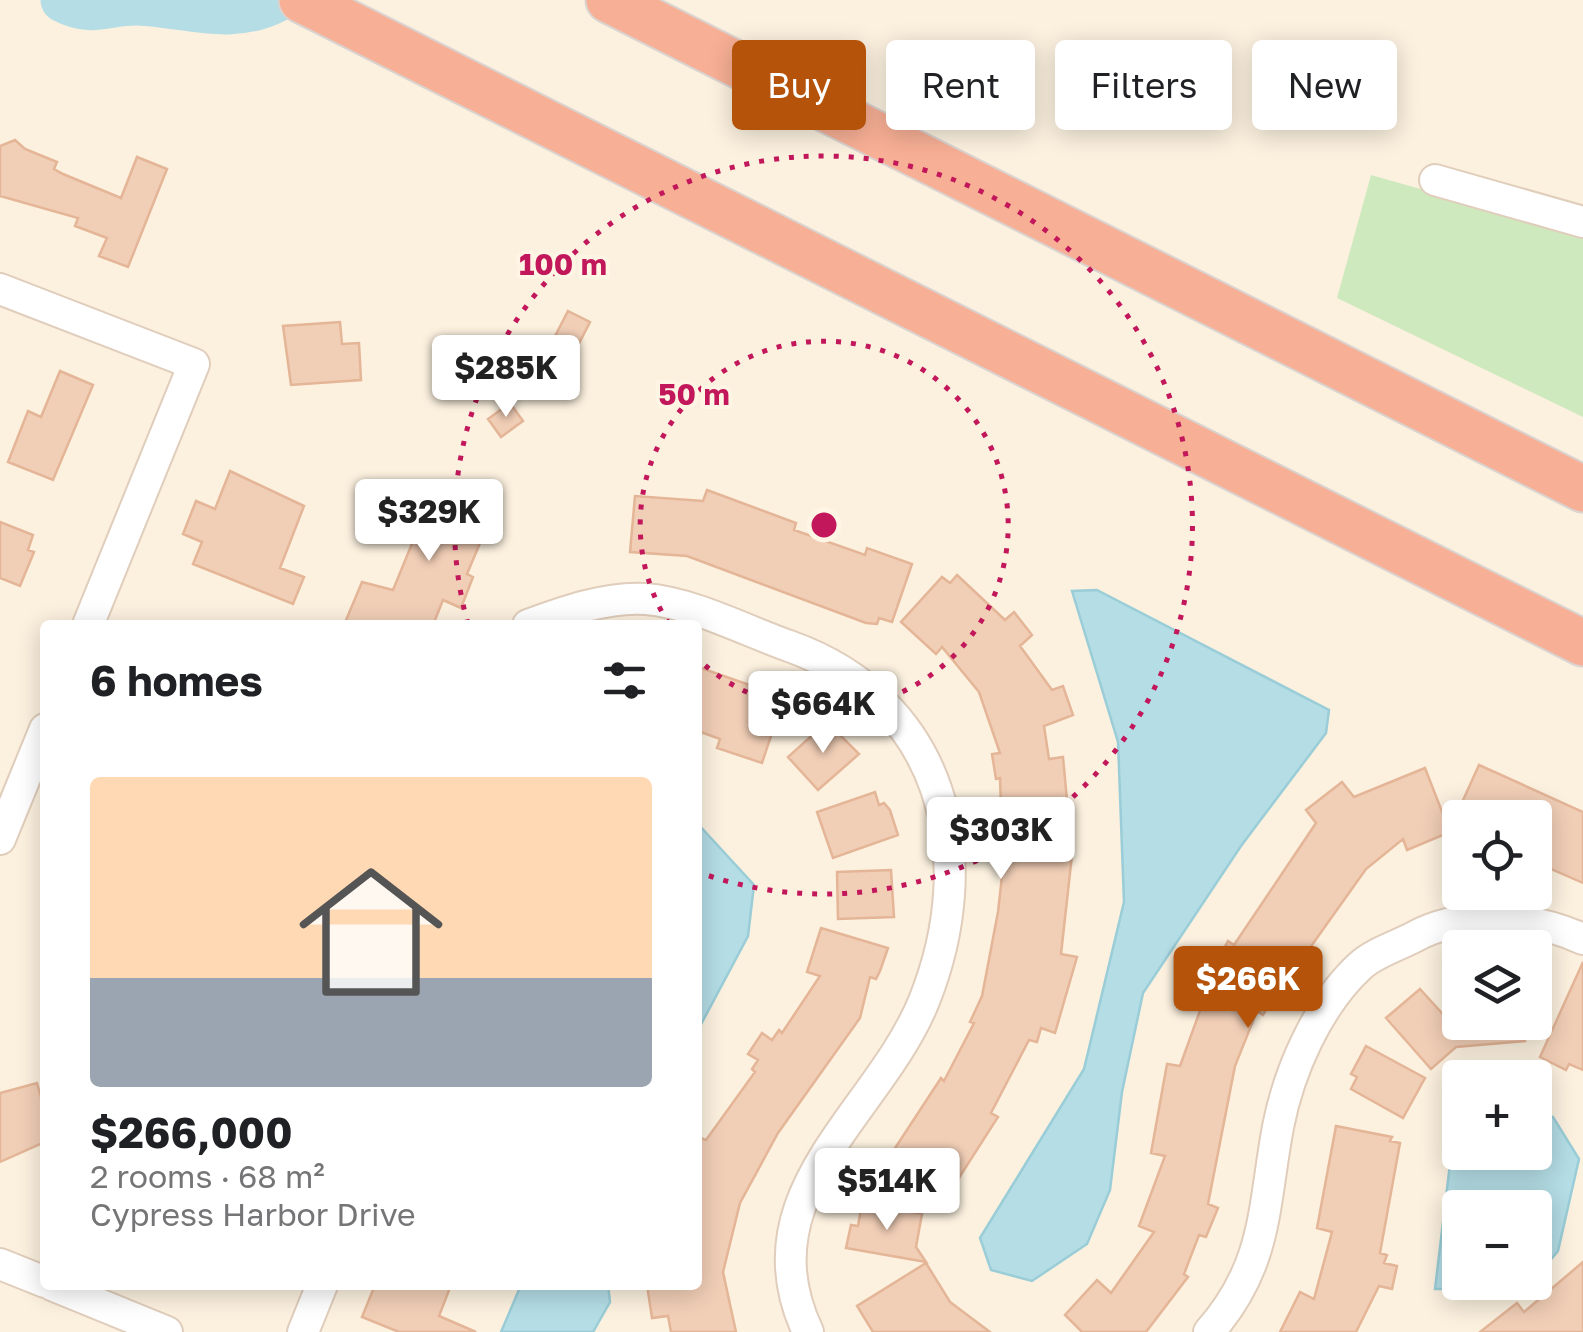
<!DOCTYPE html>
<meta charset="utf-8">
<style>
body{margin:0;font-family:"Golos Text",sans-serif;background:#f6f6f6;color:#202124;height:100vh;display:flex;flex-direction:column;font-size:38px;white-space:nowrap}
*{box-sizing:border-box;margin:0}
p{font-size:32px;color:#757577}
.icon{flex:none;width:55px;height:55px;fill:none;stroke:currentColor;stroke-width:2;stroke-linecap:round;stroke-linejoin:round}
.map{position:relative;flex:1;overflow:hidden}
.panel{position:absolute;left:40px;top:620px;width:662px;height:670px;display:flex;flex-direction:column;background:#fff;border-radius:10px;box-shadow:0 5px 25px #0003}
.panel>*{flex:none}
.top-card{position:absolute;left:732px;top:40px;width:700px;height:90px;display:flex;gap:20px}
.tools{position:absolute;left:1442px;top:800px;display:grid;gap:20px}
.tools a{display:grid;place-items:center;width:110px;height:110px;border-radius:10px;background:#fff;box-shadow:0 5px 25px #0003;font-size:50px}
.price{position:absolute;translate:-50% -85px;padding:0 22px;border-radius:10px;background:#fff;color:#222;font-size:32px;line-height:65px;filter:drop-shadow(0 2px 5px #0008)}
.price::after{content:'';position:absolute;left:50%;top:60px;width:30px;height:22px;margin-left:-15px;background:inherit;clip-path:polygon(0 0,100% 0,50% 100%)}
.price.active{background:#b45309;color:#fff}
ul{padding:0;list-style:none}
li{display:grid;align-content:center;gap:20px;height:530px;padding:0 50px}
li span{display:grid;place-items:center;height:310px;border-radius:10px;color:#555}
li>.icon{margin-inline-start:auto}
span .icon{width:180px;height:180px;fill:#fffc;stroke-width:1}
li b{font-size:42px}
h2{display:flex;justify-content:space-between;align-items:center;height:120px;padding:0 50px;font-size:42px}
.tag{padding:0 35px;border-radius:10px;background:#fff;box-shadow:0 5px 25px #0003;font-size:35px;line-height:90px}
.tag.active{background:#b45309;color:#fff}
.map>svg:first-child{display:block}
</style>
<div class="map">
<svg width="1583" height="1332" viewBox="0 0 1583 1332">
<rect width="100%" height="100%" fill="#fcf1df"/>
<path fill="#cfe9be" d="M1371 175 1583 235V417L1337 298Z"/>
<path fill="#b4dde5" stroke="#9acdd7" stroke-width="2.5" d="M1097 590 1329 710 1326 733 1241 846 1143 993 1122 1092 1110 1190 1087 1244 1032 1281 991 1270 980 1238 1084 1069 1124 902 1118 742 1072 591Z
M698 824 754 885 748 936 698 1030Z
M1535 1110 1553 1117 1579 1159 1558 1251 1547 1264H1535V1208H1460V1282L1467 1283 1454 1289H1435L1453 1139 1460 1131V1152H1535Z
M521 1285H608L610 1302 593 1332H501Z"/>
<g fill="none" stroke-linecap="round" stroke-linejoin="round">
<path stroke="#b4dde5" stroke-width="45" d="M63 0C94 16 107 2 138 3 187 5 230 24 276 0"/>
</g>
<path fill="#f1ceb6" stroke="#e4b597" stroke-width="2.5" d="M15 140 25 149 57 162 54 169 63 174 121 198 137 157 167 169 128 267 99 256 107 238 75 226 78 218 0 196V146Z
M568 311 590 322 572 357 550 346Z
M340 322 342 344 359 343 361 380 291 385 283 326Z
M60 371 93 385 53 480 8 462 28 411 41 417Z
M510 403 523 421 501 437 488 419Z
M230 471 304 506 280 568 304 577 293 604 193 564 202 542 183 534 196 501 215 509Z
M429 483 494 510 467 574 473 577 461 608 443 600 433 625H344L362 582 393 590 418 529 411 527Z
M707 490 796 523 794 530 865 555 867 548 912 564 892 622 879 618 877 624 866 623 687 556 630 552 635 496 703 501Z
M0 522 33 535 28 550 34 552 20 586 0 578Z
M957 575 1005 620 1014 612 1032 635 1020 646 1052 690 1063 686 1073 715 1044 726 1049 759 1063 757 1072 855 1061 954 1077 957 1055 1033 1041 1028 1037 1042 1029 1040 991 1113 998 1117 948 1195 928 1181 926 1193 884 1165 941 1078 944 1081 974 1023 970 1022 982 996 998 912 1003 867 1000 778 996 779 992 754 1000 753 979 692 942 647 936 654 901 622 942 577 950 583Z
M698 667 784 697 762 763 717 748 720 739 698 731Z
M827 722 859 754 818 790 788 757Z
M1479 765 1583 812V883L1535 862V818H1455Z
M1425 768 1450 832 1407 850 1403 839 1366 869 1297 966 1294 964 1263 1015 1257 1011 1235 1066 1208 1204 1218 1208 1206 1237 1199 1235 1184 1274 1188 1277 1146 1332H1082L1065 1315 1097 1280 1111 1293 1154 1232 1139 1226 1165 1156 1151 1153 1167 1064 1180 1066 1210 983 1196 974 1210 950 1220 956 1228 941 1234 945 1316 823 1306 810 1342 782 1354 797Z
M875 792 879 805 884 803 890 810 898 835 833 858 817 812Z
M891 870 894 917 838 919 837 872Z
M821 928 888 948 880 971 876 979 870 977 860 1018 778 1133 740 1203 723 1272 736 1332H671L668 1316 652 1318 647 1285H698V1137L706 1140 755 1072 752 1069 758 1060 748 1054 762 1033 772 1040 779 1030 782 1033 820 976 807 972Z
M1583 962V1070L1569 1064 1566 1070 1540 1057Z
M1420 989 1450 1022H1523L1525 1041 1456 1047 1431 1069 1386 1018Z
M1366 1046 1425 1078 1403 1118 1351 1089 1357 1077 1351 1074Z
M37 1083 45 1111V1142L0 1162V1093Z
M1336 1126 1392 1137 1390 1141 1400 1143 1380 1253 1387 1255 1384 1263 1397 1266 1392 1289 1379 1286 1356 1332H1280L1300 1292 1314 1299 1332 1232 1317 1228Z
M862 1203 922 1214 916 1247 926 1262 846 1248 851 1225 858 1226Z
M1583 1262V1332H1480L1517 1303 1524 1312Z
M926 1263 950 1302 990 1332H873L857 1306Z
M375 1285H451L439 1316 476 1332H399L362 1317Z"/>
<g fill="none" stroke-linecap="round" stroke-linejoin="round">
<defs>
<path id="minor" d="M1435 180 1583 222
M0 289 194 364 88 625
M528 625C563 612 608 596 646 599 693 603 744 630 789 646 944 701 982 856 924 1001 878 1114 743 1194 808 1332
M0 839 45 729
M0 1264 45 1282
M52 1285 167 1332
M303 1332 322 1285
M1209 1332C1268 1265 1263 1207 1278 1127 1289 1070 1318 1005 1360 966 1374 953 1397 946 1414 937 1464 910 1532 916 1583 939"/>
<path id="highway" d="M302 0 1583 643
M609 0 1583 489"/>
</defs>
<use href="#minor" stroke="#e0cdbb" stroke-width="34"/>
<use href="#highway" stroke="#dad3cf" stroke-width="49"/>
<use href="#minor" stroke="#fff" stroke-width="30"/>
<use href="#highway" stroke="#f7af95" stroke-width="45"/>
</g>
<g fill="none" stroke="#c2185b" stroke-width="5" stroke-dasharray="5 10">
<path d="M669 624A184 184 0 1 1 699 660"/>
<path d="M468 624A369 369 0 1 1 698 872"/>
</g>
<circle cx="824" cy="525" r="15" fill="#c2185b" stroke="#fff5e5" stroke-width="5"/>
<g font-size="30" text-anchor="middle" font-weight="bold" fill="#c2185b" stroke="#fff5e5" stroke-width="8" stroke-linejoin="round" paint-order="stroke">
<text x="563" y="275">100 m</text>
<text x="694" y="405">50 m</text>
</g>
</svg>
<div class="tools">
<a><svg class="icon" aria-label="locate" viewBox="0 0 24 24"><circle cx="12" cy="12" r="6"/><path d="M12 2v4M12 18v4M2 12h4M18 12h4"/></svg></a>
<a><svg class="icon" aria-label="layers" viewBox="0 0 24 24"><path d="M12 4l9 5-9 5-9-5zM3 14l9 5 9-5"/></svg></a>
<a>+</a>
<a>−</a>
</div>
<b class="price" style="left:506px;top:420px">$285K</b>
<b class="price" style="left:429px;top:564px">$329K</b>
<b class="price" style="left:823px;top:756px">$664K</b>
<b class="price" style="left:1001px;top:882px">$303K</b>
<b class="price active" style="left:1248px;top:1031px">$266K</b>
<b class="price" style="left:887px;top:1233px">$514K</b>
<div class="top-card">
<a class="tag active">Buy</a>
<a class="tag">Rent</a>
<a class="tag">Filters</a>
<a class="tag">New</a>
</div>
<section class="panel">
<h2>6 homes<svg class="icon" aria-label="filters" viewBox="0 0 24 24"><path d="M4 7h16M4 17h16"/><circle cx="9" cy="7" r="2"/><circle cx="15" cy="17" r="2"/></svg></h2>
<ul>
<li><span style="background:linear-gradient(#ffd9b3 65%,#9aa5b1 0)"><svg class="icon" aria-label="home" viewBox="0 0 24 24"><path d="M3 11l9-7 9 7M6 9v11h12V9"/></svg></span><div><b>$266,000</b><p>2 rooms · 68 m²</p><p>Cypress Harbor Drive</p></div></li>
</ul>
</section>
</div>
